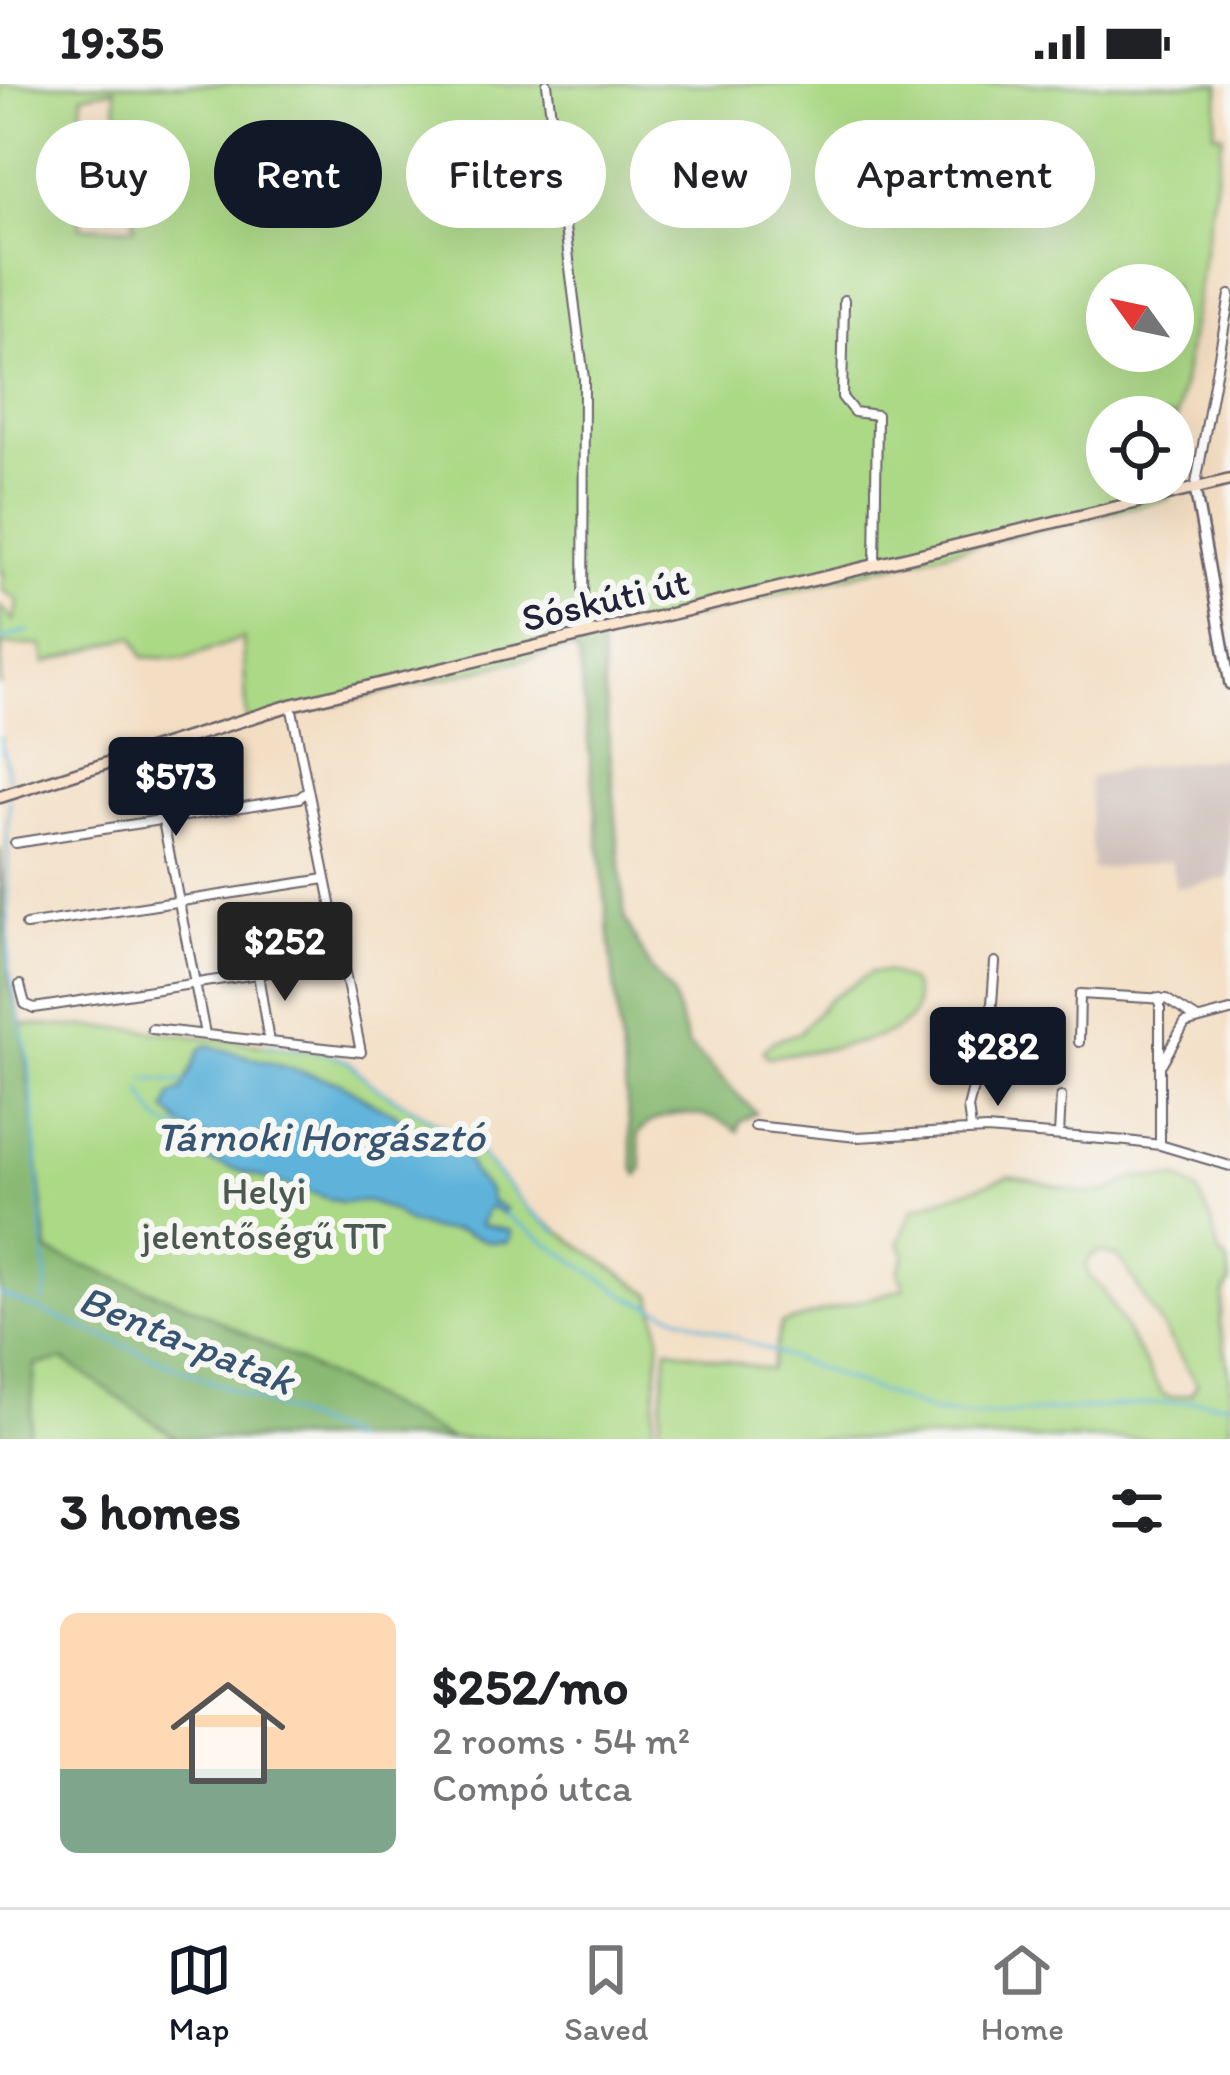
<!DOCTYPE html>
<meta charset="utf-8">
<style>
body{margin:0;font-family:Itim,sans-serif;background:#f2f2f2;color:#202124;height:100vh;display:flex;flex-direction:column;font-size:45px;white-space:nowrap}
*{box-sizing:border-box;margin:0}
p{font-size:39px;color:#757577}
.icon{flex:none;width:66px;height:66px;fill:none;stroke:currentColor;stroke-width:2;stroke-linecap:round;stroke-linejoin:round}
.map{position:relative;height:1355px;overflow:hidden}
.sheet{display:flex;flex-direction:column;background:#fff;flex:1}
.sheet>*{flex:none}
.top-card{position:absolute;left:36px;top:36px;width:1158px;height:108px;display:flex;gap:24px}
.needle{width:78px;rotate:303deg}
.controls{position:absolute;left:1086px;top:180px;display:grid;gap:24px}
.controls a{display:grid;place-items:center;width:108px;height:108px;border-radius:50%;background:#fff;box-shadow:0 12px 48px #0002;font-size:60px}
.price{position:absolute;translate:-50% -102px;padding:0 27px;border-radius:12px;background:#111827;color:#fff;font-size:39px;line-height:78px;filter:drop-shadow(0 3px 6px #0008)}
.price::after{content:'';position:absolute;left:50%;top:72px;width:36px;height:27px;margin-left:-18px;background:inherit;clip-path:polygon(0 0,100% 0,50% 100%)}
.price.active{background:#222;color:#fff}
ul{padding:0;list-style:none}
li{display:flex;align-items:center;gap:36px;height:300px;padding:0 60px}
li+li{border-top:3px solid #e0e0e0}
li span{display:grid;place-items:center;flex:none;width:336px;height:240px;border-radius:18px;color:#555}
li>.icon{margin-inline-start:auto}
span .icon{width:144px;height:144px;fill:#fffc;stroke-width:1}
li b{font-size:51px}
h2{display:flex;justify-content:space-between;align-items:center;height:144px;padding:0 60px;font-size:51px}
.pill{padding:0 42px;border-radius:54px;background:#fff;box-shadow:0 12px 48px #0002;font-size:42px;line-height:108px}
.pill.active{background:#111827;color:#fff}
.status{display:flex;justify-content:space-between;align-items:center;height:84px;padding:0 60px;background:#fff;direction:ltr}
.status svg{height:33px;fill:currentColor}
.dock{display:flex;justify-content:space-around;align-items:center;height:168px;border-top:3px solid #e0e0e0;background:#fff;font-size:33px;color:#757577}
.dock a{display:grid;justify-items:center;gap:6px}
.dock .active{color:#111827}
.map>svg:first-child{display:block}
</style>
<div class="status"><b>19:35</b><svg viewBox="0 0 49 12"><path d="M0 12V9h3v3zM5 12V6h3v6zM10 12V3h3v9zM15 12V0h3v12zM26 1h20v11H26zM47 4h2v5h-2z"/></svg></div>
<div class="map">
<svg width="1230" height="1355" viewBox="0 0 1230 1355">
<rect width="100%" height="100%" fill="#f6f6f2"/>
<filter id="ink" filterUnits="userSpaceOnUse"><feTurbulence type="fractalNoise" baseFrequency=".00833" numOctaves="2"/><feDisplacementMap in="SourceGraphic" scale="24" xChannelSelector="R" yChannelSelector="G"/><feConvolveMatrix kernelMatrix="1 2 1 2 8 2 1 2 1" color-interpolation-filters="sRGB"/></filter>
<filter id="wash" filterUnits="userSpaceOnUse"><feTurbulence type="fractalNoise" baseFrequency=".004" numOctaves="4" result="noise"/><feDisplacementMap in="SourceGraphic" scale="48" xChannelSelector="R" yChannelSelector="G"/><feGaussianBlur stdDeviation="2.7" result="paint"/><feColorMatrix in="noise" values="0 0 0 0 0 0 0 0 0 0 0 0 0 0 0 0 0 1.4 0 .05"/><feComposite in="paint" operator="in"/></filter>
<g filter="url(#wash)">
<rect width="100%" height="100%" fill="#f3dec3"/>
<path fill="#cfc0bb" d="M1228 673 1230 794 1176 804 1171 777 1092 786 1089 694 1119 686Z"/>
<path fill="#acd986" stroke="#677e60" stroke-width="3" fill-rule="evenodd" d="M0 0H1220L1214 48 1223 50 1173 359V333H1107V399H1167L1169 414 866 487 600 557 247 641 243 554 184 575 143 573 134 552 45 579 42 561H2L0 603V522L14 536 19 517 1 505 4 488H0ZM115 5 117 30H131L134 144 80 143 82 11ZM1107 201H1173V267H1107Z
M872 888H888L912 899C915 908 918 919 914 928 900 961 799 968 767 973L763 967 773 957 799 949 829 915Z
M13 940 137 945 326 969 349 978 370 999 470 1059 531 1128 652 1211 660 1251 652 1355H386L0 1199Z
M1010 1092 1084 1109 1109 1108 1133 1094H1179L1197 1107 1212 1138 1218 1168 1228 1179 1230 1199 1224 1209 1220 1238 1230 1293V1355H658L667 1264 770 1286 781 1240 905 1204 898 1188 905 1172 899 1158 914 1124ZM1101 1168 1120 1174 1197 1300 1191 1310 1171 1313 1162 1310 1102 1204 1089 1192 1085 1182 1092 1171Z
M0 1222 322 1355H0Z"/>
<path fill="#89b973" stroke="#566e57" stroke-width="3" d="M600 557 625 835 650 884 672 910 688 961 756 1029 740 1038 738 1047C710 1027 661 1021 638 1050L642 1085 638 1091 634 1084 579 572 571 564Z
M0 765 9 902 22 940 48 1168 191 1222 451 1355H178L64 1276 35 1281 31 1338 26 1354 0 1355Z"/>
<path fill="#5eb3da" stroke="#406a8a" stroke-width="3" d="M207 961 341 999 377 1022 395 1029 402 1038 461 1063 475 1092 489 1107 491 1117 506 1125 503 1130 488 1123 480 1141 510 1147V1154L507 1158H491L457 1147 435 1146 409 1139 395 1128 370 1118H340L192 1072 198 1062 211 1065 217 1059 187 1046 166 1026 171 1011 182 1006 200 965Z"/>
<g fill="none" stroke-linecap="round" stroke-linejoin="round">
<path stroke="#5eb3da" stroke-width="3" d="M0 556 28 547
M0 653 11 703
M10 716 7 745 9 884 29 979 47 1201 43 1217
M265 961 326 969 349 978 370 999 470 1059 531 1128 557 1148
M145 995 186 998
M141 1006C153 1026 158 1048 185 1044
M504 1130 630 1214 936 1329 976 1332 1196 1317 1230 1319
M0 1210 351 1355"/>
</g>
</g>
<g filter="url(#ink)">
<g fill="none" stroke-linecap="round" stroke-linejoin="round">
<defs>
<path id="minor" d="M547 0 584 295 583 551
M844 216 842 313 854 328 877 331 875 481
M1195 405 1230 211
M149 666 205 950
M15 759 299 714 307 708
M26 841 325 795
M258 890 269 958
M20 901 25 920 34 924 342 877
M152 945 361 968 291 621
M1079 958 1080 910 1166 915 1196 934
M1162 979 1185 939 1230 927
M755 1042 857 1053 986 1046 1127 1057 1160 1061 1230 1082
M971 1045 968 1024 991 933 995 878
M1059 1051 1061 1013
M1160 1061V914"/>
<path id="tertiary" d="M1195 405 1230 600"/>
<path id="secondary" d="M0 713 291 621 1230 396"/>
</defs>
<use href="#minor" stroke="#6b646b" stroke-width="12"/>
<use href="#tertiary" stroke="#6b646b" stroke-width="14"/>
<use href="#secondary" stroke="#6b646b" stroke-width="15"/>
<use href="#minor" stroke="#fff" stroke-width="8"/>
<use href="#tertiary" stroke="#fff" stroke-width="9"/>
<use href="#secondary" stroke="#fce5cf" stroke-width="10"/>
</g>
</g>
<g text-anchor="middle" stroke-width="12" stroke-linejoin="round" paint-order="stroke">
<g font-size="39" fill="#22223b" stroke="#f6f6f2">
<text transform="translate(605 515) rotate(-13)" y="14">Sóskúti út</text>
</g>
<g font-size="39" fill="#4b5952" stroke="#f6f6f2">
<text x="264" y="1120">Helyi<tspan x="264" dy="45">jelentőségű TT</tspan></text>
</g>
<g font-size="42" font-style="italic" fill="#375573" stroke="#f6f6f2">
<text x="320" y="1067">Tárnoki Horgásztó</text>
<text transform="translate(187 1255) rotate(22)" y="15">Benta-patak</text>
</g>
</g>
</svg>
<div class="controls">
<a><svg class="needle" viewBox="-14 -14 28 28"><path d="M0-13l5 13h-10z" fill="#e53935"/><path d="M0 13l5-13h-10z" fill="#757577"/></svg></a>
<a><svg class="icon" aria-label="locate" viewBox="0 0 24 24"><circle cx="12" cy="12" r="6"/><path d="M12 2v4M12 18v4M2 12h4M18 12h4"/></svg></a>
</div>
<b class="price" style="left:176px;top:755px">$573</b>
<b class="price active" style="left:285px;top:920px">$252</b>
<b class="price" style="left:998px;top:1025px">$282</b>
<div class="top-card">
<a class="pill">Buy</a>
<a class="pill active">Rent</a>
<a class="pill">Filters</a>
<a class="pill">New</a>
<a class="pill">Apartment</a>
</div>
</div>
<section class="sheet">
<h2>3 homes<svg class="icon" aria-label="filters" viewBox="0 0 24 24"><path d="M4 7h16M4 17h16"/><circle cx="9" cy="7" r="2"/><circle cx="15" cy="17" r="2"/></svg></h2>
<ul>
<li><span style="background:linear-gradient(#ffd9b3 65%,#7fa58c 0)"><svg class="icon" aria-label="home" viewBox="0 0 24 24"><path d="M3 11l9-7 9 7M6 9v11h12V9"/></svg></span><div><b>$252/mo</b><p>2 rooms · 54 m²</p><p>Compó utca</p></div></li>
</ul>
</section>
<nav class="dock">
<a class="active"><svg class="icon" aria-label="map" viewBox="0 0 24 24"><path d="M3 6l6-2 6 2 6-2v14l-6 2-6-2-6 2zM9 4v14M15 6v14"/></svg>Map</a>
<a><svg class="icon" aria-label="saved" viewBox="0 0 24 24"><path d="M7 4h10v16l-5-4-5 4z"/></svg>Saved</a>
<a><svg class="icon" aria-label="home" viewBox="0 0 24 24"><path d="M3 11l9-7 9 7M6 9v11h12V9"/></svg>Home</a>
</nav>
